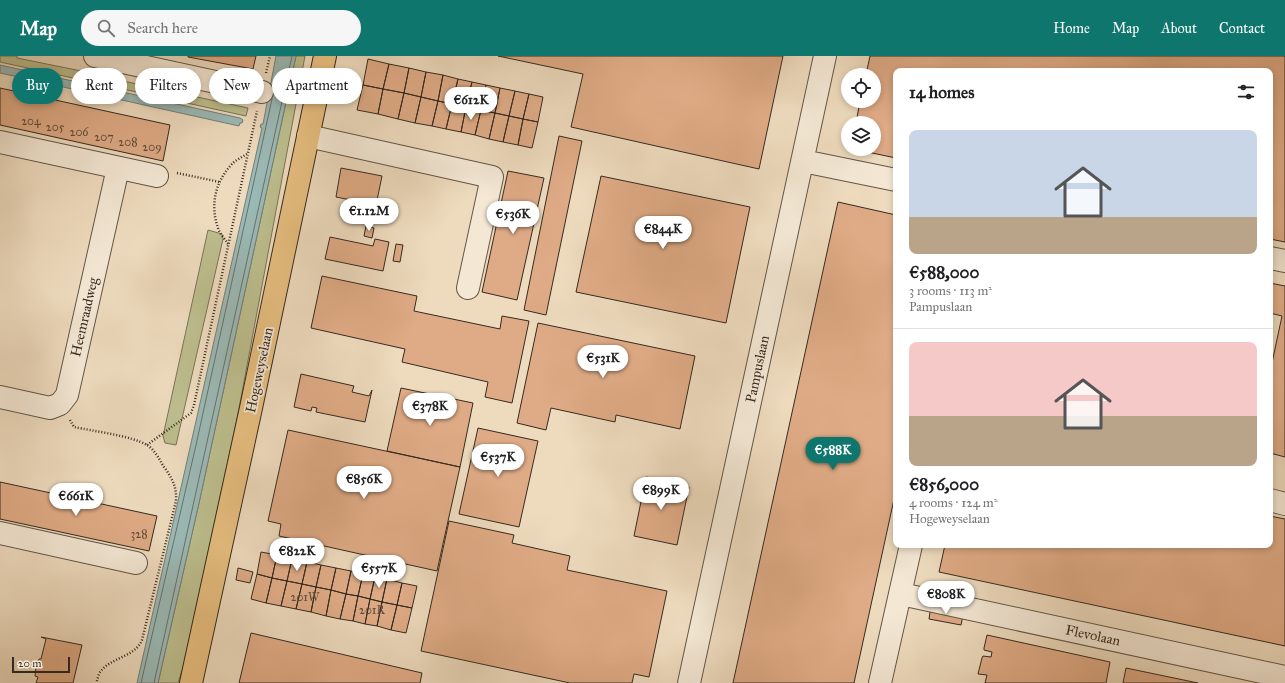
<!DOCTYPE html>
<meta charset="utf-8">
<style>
body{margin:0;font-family:"IM FELL Great Primer",serif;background:#f6f6f6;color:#202124;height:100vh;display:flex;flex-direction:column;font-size:15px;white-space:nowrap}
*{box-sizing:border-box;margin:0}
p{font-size:13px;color:#757577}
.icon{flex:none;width:22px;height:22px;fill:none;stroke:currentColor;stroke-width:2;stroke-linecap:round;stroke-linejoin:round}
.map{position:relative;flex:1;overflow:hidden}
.side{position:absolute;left:893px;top:12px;width:380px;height:480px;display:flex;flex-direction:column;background:#fff;border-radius:8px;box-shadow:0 2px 6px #0003}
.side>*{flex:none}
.top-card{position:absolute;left:12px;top:12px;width:380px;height:36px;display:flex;gap:8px}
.buttons{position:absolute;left:841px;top:12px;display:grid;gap:8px}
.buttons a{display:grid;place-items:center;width:40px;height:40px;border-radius:50%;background:#fff;box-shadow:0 2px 6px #0003;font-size:20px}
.scale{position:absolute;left:12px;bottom:10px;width:58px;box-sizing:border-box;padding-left:4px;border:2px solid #352a21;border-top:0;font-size:11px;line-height:14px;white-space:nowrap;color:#352a21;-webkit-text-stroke:3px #f4e8d5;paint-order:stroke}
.price{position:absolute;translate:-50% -34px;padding:0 9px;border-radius:14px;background:#fff;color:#222;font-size:13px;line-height:26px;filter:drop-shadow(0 1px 2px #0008)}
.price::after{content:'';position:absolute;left:50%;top:24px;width:12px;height:9px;margin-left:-6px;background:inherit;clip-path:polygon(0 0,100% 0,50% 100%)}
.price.on{background:#0f766e;color:#fff}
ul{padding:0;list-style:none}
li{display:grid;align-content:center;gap:8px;height:212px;padding:0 16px}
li+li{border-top:1px solid #e0e0e0}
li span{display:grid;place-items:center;height:124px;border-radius:8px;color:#555}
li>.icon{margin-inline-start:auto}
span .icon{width:72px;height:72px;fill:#fffc;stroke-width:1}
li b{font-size:17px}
h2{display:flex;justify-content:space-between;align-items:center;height:48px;padding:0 16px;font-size:17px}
.tag{padding:0 14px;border-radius:18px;background:#fff;box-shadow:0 2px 6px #0003;font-size:14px;line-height:36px}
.tag.on{background:#0f766e;color:#fff}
header{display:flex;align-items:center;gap:24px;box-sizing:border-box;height:56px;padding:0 20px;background:#0f766e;color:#fff}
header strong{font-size:19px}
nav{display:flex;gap:22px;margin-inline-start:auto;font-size:14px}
.search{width:280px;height:36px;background:#f6f6f6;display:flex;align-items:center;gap:10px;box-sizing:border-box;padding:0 14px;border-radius:22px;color:#757577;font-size:15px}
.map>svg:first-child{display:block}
</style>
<header>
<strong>Map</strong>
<div class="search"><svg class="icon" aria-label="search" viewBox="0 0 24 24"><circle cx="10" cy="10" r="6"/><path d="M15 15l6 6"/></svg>Search here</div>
<nav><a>Home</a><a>Map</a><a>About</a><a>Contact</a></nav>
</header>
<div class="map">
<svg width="1285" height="627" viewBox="0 0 1285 627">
<rect width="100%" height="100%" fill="#eedbbe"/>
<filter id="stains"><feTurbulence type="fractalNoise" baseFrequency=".005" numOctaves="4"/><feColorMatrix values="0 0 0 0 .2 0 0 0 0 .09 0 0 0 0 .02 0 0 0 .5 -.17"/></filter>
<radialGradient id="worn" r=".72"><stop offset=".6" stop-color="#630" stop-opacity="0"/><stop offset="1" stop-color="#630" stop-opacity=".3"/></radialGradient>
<path fill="#bdbe8e" stroke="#797458" d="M0 0H17V2L106 20 108 10 116 12 114 23 248 52 246 60 0 6Z
M296 0H305L237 363 184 608 178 627H158L199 447Z
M208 174 222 178 223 183 176 389 165 387 163 380Z"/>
<path fill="#9bbab7" stroke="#72807b" d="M276 0H296L199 447 158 627H137L262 72 260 71 261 68H263Z
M0 9 240 62 243 64 242 67H240L239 70 0 17Z"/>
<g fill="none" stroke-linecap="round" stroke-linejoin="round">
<path stroke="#68726c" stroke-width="1" d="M141 627 196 389 272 43
M154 627 292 0"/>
</g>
<path fill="#dfab86" stroke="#352a21" d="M188 0H256L253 13 188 1Z
M498 0H783L759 113 571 71 583 18Z
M870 0H1285V186L1270 183V15H896V102L853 93H874V67H856L860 45H874V19H866Z
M368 3 389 8 383 33 363 29Z
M389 8 409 12 404 37 383 33Z
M409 12 426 16 421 41 404 37Z
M426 16 443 19 438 45 421 41Z
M443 19 458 23 452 48 438 45Z
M458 23 472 26 466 51 452 48Z
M472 26 486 29 481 54 466 51Z
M363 29 383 33 378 58 357 54Z
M486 29 500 32 495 57 481 54Z
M0 32 170 69 163 105 0 69Z
M500 32 515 35 509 60 495 57Z
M383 33 404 37 398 63 378 58Z
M515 35 529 38 523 63 509 60Z
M404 37 421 41 415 67 398 63Z
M529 38 543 41 538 66 523 63Z
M421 41 438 45 432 70 415 67Z
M438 45 452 48 446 73 432 70Z
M452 48 466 51 461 76 446 73Z
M466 51 481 54 475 79 461 76Z
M481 54 495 57 489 83 475 79Z
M495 57 509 60 503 86 489 83Z
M509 60 523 63 518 89 503 86Z
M523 63 538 66 532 92 518 89Z
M559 80 582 85 546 259 524 254Z
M341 112 382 120 376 149 336 141Z
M508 115 544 122 517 244 482 236Z
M601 120 750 151 726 267 576 236Z
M838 146 896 159V434L854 627H733Z
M366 170 374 172 372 182 364 180Z
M330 181 373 190 375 183 389 186 383 215 325 203Z
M396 188 403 189 400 206 393 205Z
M322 220 417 240 414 255 500 273 502 260 529 265 512 347 485 341 488 326 402 306 405 293 311 272Z
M1270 227 1285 230V401L1270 397V316L1282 260 1270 257Z
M538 267 695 300 680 373 616 359 615 366 551 352 546 374 517 367Z
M301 318 354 330 352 336 369 340 372 334 365 366 316 356 317 352 312 351 311 355 294 351Z
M401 332 473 347 460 411 387 395Z
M478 372 538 385 519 471 459 458Z
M288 374 460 411 437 515 279 480 281 468 268 465Z
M646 421 689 431 677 489 634 480Z
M0 426 157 460 149 495 0 463Z
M1270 460 1285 463V590L939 516 945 489H1270Z
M449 465 514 479 512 487 570 500 567 514 667 535 649 621 634 618 632 627H570L421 595Z
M261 496 277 499 272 522 257 518Z
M277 499 292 503 287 525 272 522Z
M292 503 307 506 302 528 287 525Z
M307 506 321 509 316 531 302 528Z
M321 509 336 512 331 534 316 531Z
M238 512 253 516 250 527 236 524Z
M336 512 351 515 346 538 331 534Z
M351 515 363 518 358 540 346 538Z
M257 518 272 522 266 547 251 543Z
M363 518 375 521 370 543 358 540Z
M375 521 387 523 382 546 370 543Z
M272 522 287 525 281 550 266 547Z
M387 523 402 527 397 549 382 546Z
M287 525 302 528 296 553 281 550Z
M402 527 417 530 412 552 397 549Z
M302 528 316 531 311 556 296 553Z
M316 531 331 534 326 560 311 556Z
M331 534 346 538 340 563 326 560Z
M346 538 358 540 353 565 340 563Z
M358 540 370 543 365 568 353 565Z
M370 543 382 546 377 570 365 568Z
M382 546 397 549 391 574 377 570Z
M397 549 412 552 406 577 391 574Z
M931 549 964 555 961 569 929 563Z
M251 577 422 617 420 627H239Z
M987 579 1110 606 1106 627H985L987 619 978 618 982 602 983 600 991 601 992 596 984 594V592Z
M41 581 82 589 73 627H36L38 621 35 620 36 611 39 603H41L46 583Z
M1126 612 1198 627H1123Z"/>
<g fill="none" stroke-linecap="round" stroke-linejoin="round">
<defs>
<path id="minor" d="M95 0 262 36
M308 80 492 121 468 232
M0 86 157 120
M803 105 896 124
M1270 202 1285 205
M0 341 50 352 60 348 67 339 118 112
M1270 444 1285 448
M0 477 136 507
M901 538 1285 621
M689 627 825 0
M880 627 911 489"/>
<path id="major" d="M191 627 251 352 325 0"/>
</defs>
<use href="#minor" stroke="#635648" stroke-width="24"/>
<use href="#major" stroke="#352a21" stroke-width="24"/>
<path stroke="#352a21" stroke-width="2.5" stroke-dasharray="1 2" stroke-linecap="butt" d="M266 17 270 0
M177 117 220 126
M228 188C225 183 220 178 218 172 210 149 215 126 232 108 236 104 242 101 247 98
M70 364 74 371C93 375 132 380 147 389 155 394 159 403 164 411 172 422 177 431 176 445L142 584C135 601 112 601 101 615 98 618 98 623 96 627
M147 389 191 357 194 349 257 55"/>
<use href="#minor" stroke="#f4e8d5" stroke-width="22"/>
<use href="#major" stroke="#e7be7f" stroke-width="22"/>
</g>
<g text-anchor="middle" stroke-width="3.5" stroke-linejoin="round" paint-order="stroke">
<g font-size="12" fill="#604a3a">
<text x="31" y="69">204</text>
<text x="55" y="75">205</text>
<text x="79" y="80">206</text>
<text x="104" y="85">207</text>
<text x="128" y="90">208</text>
<text x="152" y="95">209</text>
<text x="139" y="482">328</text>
<text x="305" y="545">201W</text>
<text x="372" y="558">201R</text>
</g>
<g font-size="14" fill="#352a21" stroke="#f4e8d5">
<text transform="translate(84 261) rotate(-77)" y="5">Heemraadweg</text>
<text transform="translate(757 313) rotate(-78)" y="5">Pampuslaan</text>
<text transform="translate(259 314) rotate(-78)" y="5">Hogeweyselaan</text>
<text transform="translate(1093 579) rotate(12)" y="5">Flevolaan</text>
</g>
</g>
<rect width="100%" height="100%" filter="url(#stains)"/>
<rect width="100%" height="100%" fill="url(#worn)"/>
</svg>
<div class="buttons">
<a><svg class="icon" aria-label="locate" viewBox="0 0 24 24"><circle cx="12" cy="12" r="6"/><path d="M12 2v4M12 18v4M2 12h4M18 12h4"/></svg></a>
<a><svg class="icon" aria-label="layers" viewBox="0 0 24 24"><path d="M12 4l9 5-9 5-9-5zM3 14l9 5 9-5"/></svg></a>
</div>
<div class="scale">20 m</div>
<b class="price" style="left:471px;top:65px">€612K</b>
<b class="price" style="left:369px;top:176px">€1.12M</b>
<b class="price" style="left:513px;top:179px">€536K</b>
<b class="price" style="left:663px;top:194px">€844K</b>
<b class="price" style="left:603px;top:323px">€531K</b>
<b class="price" style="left:430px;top:371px">€378K</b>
<b class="price on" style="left:833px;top:415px">€588K</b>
<b class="price" style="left:498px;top:422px">€537K</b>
<b class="price" style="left:364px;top:444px">€856K</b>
<b class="price" style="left:661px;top:455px">€899K</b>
<b class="price" style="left:76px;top:461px">€661K</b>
<b class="price" style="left:297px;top:516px">€822K</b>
<b class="price" style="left:379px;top:533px">€557K</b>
<b class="price" style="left:946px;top:559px">€808K</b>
<div class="top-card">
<a class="tag on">Buy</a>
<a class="tag">Rent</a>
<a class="tag">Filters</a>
<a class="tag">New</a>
<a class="tag">Apartment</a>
</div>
<section class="side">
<h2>14 homes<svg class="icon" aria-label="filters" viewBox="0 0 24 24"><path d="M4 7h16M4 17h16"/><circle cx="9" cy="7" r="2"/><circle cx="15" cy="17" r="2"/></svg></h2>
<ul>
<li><span style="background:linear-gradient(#c9d6e8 70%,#b9a48a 0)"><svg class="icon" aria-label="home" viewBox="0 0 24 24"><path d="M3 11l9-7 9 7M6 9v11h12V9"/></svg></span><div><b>€588,000</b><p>3 rooms · 113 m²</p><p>Pampuslaan</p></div></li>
<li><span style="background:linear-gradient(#f6c9c9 60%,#b9a48a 0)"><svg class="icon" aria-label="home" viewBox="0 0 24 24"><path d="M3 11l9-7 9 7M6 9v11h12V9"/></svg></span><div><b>€856,000</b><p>4 rooms · 124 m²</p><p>Hogeweyselaan</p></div></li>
</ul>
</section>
</div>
